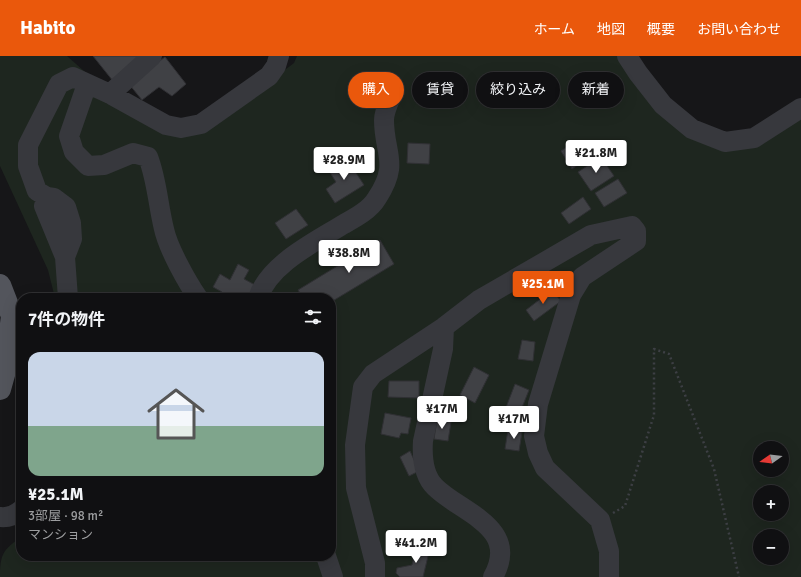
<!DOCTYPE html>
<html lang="ja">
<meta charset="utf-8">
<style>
body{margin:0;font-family:Signika,"Noto Sans JP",sans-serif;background:#1e1e20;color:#f1f3f6;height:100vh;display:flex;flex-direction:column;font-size:15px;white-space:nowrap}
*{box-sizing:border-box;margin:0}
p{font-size:13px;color:#9c9d9f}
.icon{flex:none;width:22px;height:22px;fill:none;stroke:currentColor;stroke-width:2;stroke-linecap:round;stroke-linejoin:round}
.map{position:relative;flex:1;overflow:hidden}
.sheet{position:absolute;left:16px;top:237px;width:320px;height:268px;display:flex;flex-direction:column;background:#101012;border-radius:16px;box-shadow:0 4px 16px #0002,0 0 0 1px #303032}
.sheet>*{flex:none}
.guide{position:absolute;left:348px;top:16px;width:380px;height:36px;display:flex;gap:8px}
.needle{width:26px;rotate:256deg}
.controls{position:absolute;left:753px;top:385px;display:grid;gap:8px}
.controls a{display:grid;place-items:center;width:36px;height:36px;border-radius:50%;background:#101012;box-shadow:0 4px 16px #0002,0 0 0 1px #303032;font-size:20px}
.price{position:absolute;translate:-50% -34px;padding:0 9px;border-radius:4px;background:#fff;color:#222;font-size:13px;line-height:26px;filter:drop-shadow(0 1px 2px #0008)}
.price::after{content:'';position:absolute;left:50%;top:24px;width:12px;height:9px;margin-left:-6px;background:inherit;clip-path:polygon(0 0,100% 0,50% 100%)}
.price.active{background:#ea580c;color:#fff}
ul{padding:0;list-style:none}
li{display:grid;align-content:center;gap:8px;height:212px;padding:0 12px}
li+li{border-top:1px solid #303032}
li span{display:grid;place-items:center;height:124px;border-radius:12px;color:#555}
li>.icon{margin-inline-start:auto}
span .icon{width:72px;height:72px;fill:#fffc;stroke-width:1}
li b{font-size:17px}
h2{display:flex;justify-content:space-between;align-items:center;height:48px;padding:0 12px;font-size:17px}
.tag{padding:0 14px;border-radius:18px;background:#101012;box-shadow:0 4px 16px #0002,0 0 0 1px #303032;font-size:14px;line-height:36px}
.tag.active{background:#ea580c;color:#fff}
header{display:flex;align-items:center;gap:24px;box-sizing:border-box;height:56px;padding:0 20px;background:#ea580c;color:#fff}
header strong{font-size:19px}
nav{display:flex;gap:22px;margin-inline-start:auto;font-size:14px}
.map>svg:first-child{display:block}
</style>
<header>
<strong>Habito</strong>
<nav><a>ホーム</a><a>地図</a><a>概要</a><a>お問い合わせ</a></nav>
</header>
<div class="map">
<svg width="801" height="521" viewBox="0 0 801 521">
<rect width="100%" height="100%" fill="#161618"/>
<path fill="#1e261f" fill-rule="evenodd" d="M0 0H67L143 67 204 75 294 7 297 0H623L688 74 744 91 801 58V521H0C0 498 3 494 21 481V500H331V242H55L48 214 0 110ZM760 392H782V414H760ZM760 436H782V458H760ZM760 480H782V502H760Z"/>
<path fill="#404145" stroke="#303034" d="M93 0H139L113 25Z
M165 1 186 28 172 40 159 31 142 44 129 28Z
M576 85 588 102 572 113 561 95Z
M408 87 430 88 429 108 407 107Z
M601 101 614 120 591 135 578 116Z
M347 103 364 129 335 147 326 133 336 126 329 115Z
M618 123 627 137 604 151 595 137Z
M583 141 591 153 569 168 561 157Z
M296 153 308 169 286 183 275 167Z
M380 184 394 208 331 246V242H303L298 234Z
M238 208 249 214 244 223 255 229 248 242H219L222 236 213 231 220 218 230 224Z
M552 234 561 245 534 265 526 254Z
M522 284 535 286 533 305 518 303Z
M474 311 489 319 475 347 460 339Z
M389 325H419V342L388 341Z
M515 328 529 334 519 359 505 354Z
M385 357 411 362 408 378 401 377 399 382 381 378Z
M437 364 451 366 448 385 434 383Z
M508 374 522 376 519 395 505 393Z
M410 395 419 415 409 420 400 401Z
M417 488 430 492 423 521H400L396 517 397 512 412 509Z"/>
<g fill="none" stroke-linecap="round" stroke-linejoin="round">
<path stroke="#3d3f44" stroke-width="2.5" stroke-dasharray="2 3" stroke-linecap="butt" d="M613 457 625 450 654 359V293L669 298 714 413 739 521"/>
<path stroke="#37383d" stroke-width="20" d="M627 0 638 17 663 49 692 73 725 86 754 82 801 52
M87 28 69 80 74 96 88 110 104 109 133 97 148 101C157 124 158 149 164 173 168 192 187 226 198 242
M110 38 152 0
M47 141 44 150 65 201 68 242
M65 201 72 183 71 167 66 151 54 142 47 141 37 135 28 110V89L59 28 73 21 110 38 166 69 181 72 201 68 269 20 276 10 279 0
M258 242C269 208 315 186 344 168 355 162 370 154 377 142 400 107 384 98 384 64 384 56 389 45 392 38
M444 271 443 293 423 385C422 400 423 419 435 431 461 457 521 471 493 521
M0 461C8 462 15 459 21 454
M326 500 333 521
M375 521V507L356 432 355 389 363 331 373 318 444 271 479 244 591 179 632 170 636 175V185L582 221 571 239 538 348 534 380 538 397 545 412 600 464 609 495V521"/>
<path stroke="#53555c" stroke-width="22" d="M0 229 12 260 5 315 0 333"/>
</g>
</svg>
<div class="controls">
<a><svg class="needle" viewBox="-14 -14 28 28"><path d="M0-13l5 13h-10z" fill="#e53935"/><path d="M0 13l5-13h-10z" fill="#9c9d9f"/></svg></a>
<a>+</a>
<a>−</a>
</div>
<b class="price" style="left:596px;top:118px">¥21.8M</b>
<b class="price" style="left:344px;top:125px">¥28.9M</b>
<b class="price" style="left:349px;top:218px">¥38.8M</b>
<b class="price active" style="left:543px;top:249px">¥25.1M</b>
<b class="price" style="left:442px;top:374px">¥17M</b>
<b class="price" style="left:514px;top:384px">¥17M</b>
<b class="price" style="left:416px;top:508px">¥41.2M</b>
<div class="guide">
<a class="tag active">購入</a>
<a class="tag">賃貸</a>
<a class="tag">絞り込み</a>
<a class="tag">新着</a>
</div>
<section class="sheet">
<h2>7件の物件<svg class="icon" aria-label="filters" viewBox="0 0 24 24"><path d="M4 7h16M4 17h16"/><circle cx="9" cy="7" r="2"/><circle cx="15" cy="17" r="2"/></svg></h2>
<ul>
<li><span style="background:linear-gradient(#c9d6e8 60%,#7fa58c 0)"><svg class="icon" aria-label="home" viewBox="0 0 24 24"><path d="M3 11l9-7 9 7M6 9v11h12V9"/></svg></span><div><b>¥25.1M</b><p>3部屋 · 98 m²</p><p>マンション</p></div></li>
</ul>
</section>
</div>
